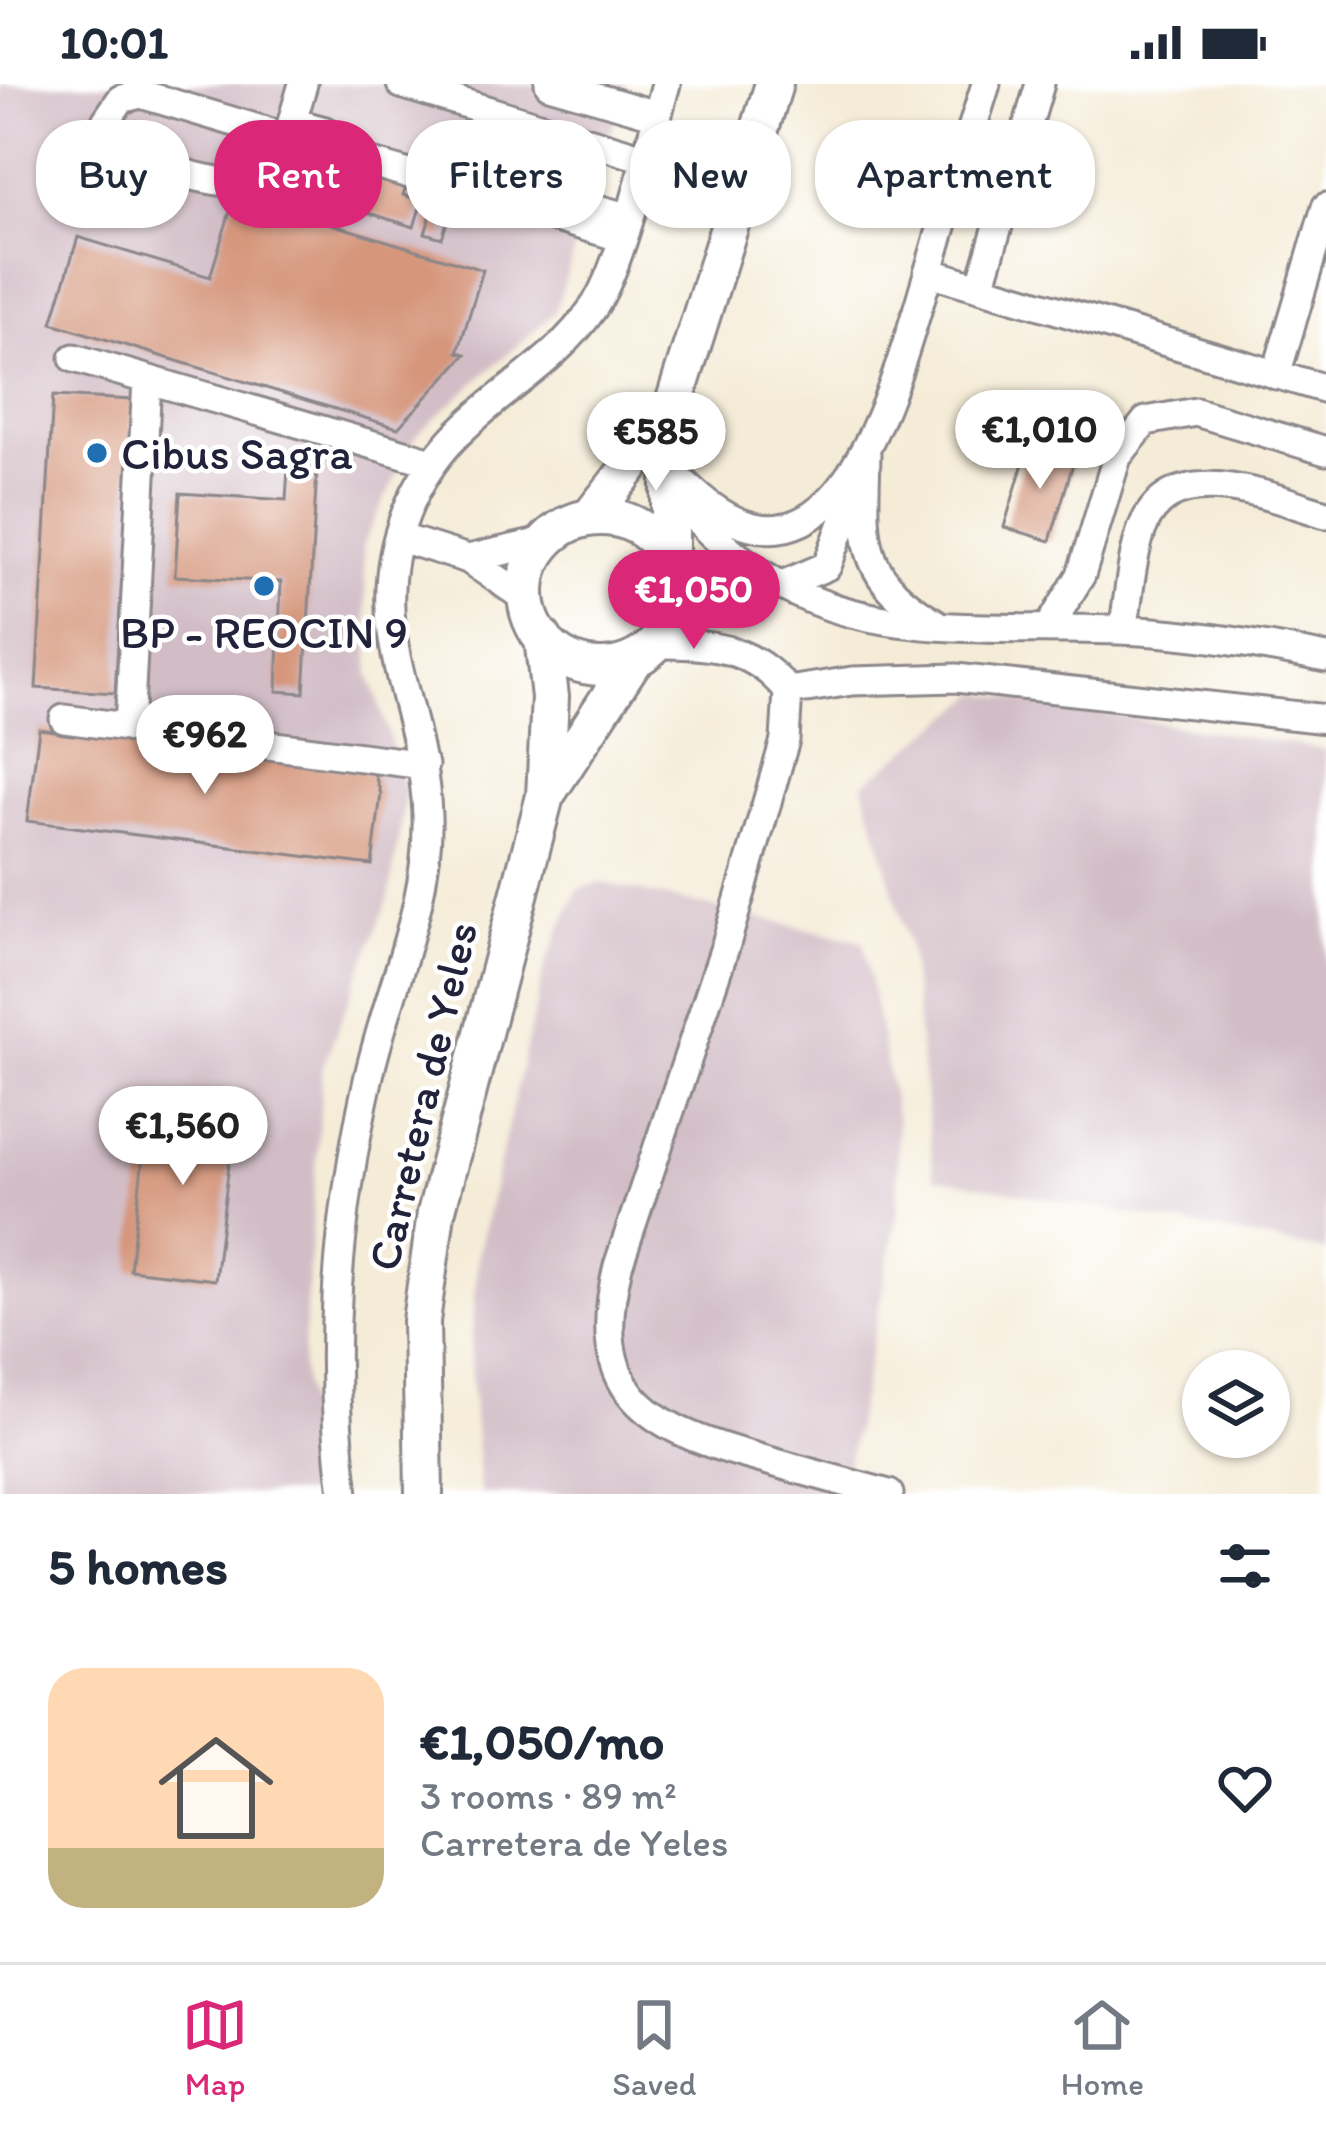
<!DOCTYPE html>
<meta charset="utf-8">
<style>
body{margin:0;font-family:Itim,sans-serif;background:#f2f2f3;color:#1f2937;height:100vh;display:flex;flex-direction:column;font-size:45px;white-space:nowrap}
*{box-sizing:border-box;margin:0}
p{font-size:39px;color:#747a83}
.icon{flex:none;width:66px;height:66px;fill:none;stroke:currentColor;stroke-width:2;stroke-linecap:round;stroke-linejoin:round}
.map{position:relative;height:1410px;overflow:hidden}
.drawer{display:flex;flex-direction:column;background:#fff;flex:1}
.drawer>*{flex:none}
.guide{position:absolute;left:36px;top:36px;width:1254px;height:108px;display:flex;gap:24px}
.fabs{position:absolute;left:1182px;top:1266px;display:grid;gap:24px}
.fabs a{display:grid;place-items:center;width:108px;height:108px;border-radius:50%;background:#fff;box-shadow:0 3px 9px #0004;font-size:60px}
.price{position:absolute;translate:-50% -102px;padding:0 27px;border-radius:42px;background:#fff;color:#222;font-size:39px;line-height:78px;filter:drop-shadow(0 3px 6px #0008)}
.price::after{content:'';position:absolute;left:50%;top:72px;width:36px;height:27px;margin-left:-18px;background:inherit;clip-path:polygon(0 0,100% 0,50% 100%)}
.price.active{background:#db2777;color:#fff}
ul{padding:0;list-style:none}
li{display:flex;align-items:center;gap:36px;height:300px;padding:0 48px}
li+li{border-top:3px solid #e0e1e3}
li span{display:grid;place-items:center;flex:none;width:336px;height:240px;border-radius:36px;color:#555}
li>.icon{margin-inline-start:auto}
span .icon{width:144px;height:144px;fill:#fffc;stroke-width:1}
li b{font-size:51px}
h2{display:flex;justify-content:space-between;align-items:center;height:144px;padding:0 48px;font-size:51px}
.chip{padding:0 42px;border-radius:48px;background:#fff;box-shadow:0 3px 9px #0004;font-size:42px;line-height:108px}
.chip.active{background:#db2777;color:#fff}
.status{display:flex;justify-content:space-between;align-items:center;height:84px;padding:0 60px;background:#fff;direction:ltr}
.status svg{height:33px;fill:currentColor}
.tabs{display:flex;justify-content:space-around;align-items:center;height:168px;border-top:3px solid #e0e1e3;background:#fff;font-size:33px;color:#747a83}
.tabs a{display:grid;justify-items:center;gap:6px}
.tabs .active{color:#db2777}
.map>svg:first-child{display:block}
</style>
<div class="status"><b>10:01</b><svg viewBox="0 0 49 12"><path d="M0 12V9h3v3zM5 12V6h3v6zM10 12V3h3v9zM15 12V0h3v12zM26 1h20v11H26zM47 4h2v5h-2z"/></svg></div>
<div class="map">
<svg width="1326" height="1410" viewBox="0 0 1326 1410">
<rect width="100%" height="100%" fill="#fff"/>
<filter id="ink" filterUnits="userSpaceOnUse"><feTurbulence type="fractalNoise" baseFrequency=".00833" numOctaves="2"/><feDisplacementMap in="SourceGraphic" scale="24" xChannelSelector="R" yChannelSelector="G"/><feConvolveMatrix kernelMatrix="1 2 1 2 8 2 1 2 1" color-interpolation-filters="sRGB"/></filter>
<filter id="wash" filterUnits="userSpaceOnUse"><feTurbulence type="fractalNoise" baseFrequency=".004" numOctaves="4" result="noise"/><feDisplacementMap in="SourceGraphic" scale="48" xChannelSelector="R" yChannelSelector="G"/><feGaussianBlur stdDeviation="2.7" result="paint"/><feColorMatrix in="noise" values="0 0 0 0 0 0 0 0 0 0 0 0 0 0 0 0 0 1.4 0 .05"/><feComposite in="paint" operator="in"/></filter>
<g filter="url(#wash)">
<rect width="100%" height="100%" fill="#f5ecd8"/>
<path fill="#d2bdc6" d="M0 0H626L555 228 416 351 363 460 370 590 406 708 389 814 323 982 302 1283 318 1410H0Z
M980 609 1326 666V1167L934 1093 909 862 863 700Z
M602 799 863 857 897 1036 898 1128 842 1410H480L470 1278 478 1170 545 881 578 805Z"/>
<g id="blocks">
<path fill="#d5967b" d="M292 60 408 97 403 111 422 117 414 143 280 101Z
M235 111 483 186 458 268 466 270 398 344 52 239 78 153 210 193Z
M435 118 452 123 442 154 425 149Z
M53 312 133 316 115 609 36 604Z
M1029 359 1075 373 1050 457 1004 443Z
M288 384 317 386 304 609 277 607 281 498 175 492 180 409 286 416Z
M39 645 374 688 381 710 372 781 27 737Z
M150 1012 236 1023 215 1196 130 1186Z"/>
</g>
</g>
<g filter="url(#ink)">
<use href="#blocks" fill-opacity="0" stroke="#8c878a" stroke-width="3"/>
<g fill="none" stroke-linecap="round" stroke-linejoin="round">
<defs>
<path id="minor" d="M303 0 292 38 325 47
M401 0 644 74
M549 0 657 31
M263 46C259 60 257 80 248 91 231 112 146 76 121 68L112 61 106 37 121 15 141 10 620 153
M437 79 626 133
M480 107 502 31
M928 188 1326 305
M980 203 1040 0
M74 274 432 378
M1276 291 1326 123
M866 369C864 456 856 493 939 541
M686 401C835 545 896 296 927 193 946 128 966 64 986 0
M670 404C800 567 932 540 1118 546 1188 548 1258 560 1326 574
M398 453 468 475 525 514
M468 475 542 458
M780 502 827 482 855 407
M1048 545 1081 491 1117 373 1146 337 1196 328 1326 367
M1123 546C1129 514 1131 475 1142 445 1171 369 1271 414 1326 430
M656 560C710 559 753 563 788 607L785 656 726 860 618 1182C587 1308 645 1343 755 1373 800 1386 844 1398 889 1410
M788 607 852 597 956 594 1326 635
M64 635 424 681
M129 644 147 296
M344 1410C326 1269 337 1135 368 996 387 909 430 821 427 731 423 620 361 545 406 429 448 323 537 305 593 224 623 181 650 56 666 0"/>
<path id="major" d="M591 432 670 332
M526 508a75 75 0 1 1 150 0a75 75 0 1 1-150 0Z
M670 476V332L774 0
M547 709 631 580
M424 1410 421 1237 436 1129 545 712 550 613 543 554"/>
</defs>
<use href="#minor" stroke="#8c878a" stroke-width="33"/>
<use href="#major" stroke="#8c878a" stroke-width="42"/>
<use href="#minor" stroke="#fff" stroke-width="27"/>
<use href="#major" stroke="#fff" stroke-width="36"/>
</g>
</g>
<g fill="#1f6fb2" stroke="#fff" stroke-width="4.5">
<circle cx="97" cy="369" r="12"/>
<circle cx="264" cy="502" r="12"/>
</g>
<g text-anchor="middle" stroke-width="9" stroke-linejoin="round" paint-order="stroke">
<g font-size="45" fill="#22223b" stroke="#fff" text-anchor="start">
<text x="121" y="385">Cibus Sagra</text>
<text x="264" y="564" text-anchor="middle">BP - REOCIN 9</text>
</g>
<g font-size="45" fill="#22223b" stroke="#fff">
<text transform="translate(422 1012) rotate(-77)" y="16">Carretera de Yeles</text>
</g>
</g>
</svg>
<div class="fabs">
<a><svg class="icon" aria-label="layers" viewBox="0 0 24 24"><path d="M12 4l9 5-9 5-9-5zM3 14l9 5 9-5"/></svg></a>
</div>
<b class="price" style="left:1040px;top:408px">€1,010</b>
<b class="price" style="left:656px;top:410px">€585</b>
<b class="price active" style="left:694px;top:568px">€1,050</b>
<b class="price" style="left:205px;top:713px">€962</b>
<b class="price" style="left:183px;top:1104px">€1,560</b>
<div class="guide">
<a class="chip">Buy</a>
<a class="chip active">Rent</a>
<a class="chip">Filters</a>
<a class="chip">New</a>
<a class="chip">Apartment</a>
</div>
</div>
<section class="drawer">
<h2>5 homes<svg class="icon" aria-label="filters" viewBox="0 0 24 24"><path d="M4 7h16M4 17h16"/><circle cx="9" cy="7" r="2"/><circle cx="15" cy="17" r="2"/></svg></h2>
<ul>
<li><span style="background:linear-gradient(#ffd9b3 75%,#c2b280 0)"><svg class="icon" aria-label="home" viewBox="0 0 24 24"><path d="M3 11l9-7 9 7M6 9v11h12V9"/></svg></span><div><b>€1,050/mo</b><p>3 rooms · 89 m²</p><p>Carretera de Yeles</p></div><svg class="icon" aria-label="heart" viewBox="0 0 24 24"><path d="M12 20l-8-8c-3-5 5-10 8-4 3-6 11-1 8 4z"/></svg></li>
</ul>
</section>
<nav class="tabs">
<a class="active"><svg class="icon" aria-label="map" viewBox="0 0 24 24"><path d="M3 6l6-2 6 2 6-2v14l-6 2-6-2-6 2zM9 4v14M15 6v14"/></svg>Map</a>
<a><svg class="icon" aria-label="saved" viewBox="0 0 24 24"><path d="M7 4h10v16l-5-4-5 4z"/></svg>Saved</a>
<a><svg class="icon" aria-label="home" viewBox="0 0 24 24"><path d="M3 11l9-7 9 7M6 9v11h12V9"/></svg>Home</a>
</nav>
